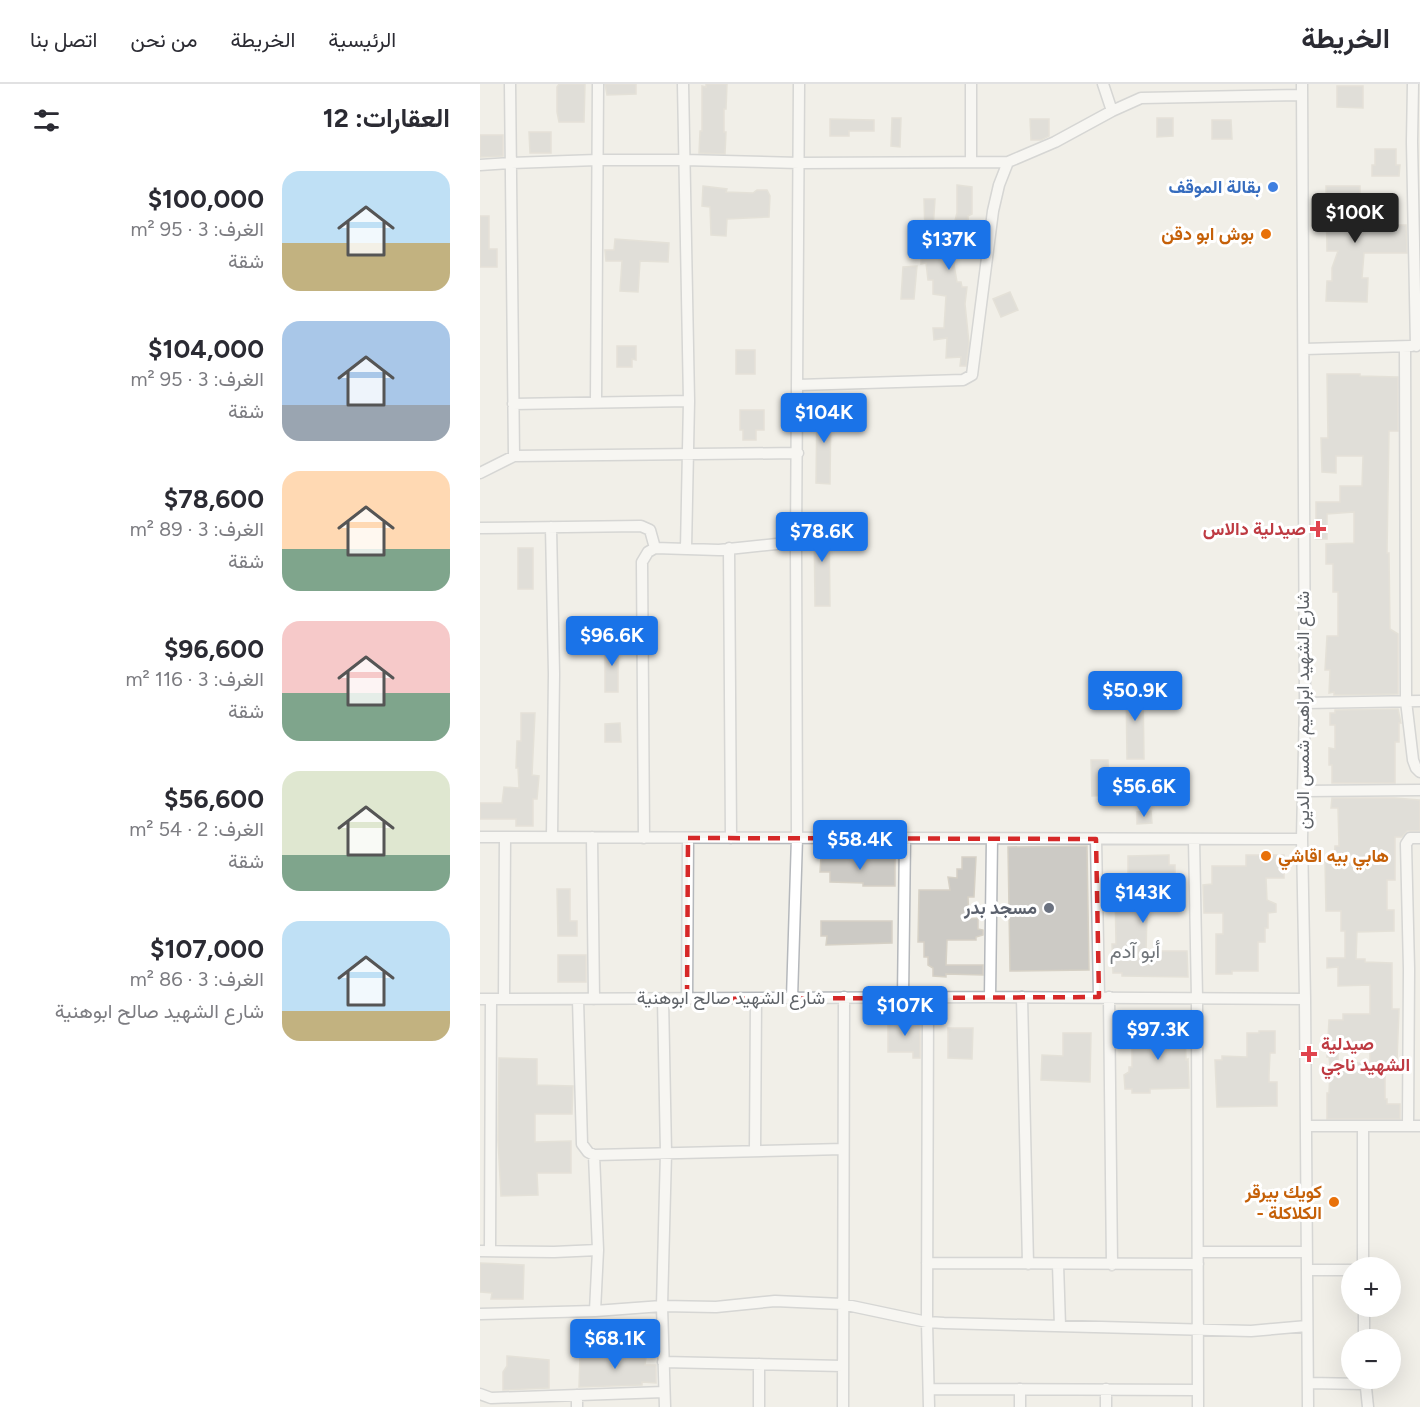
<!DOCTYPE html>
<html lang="ar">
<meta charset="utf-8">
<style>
body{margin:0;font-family:Figtree,Vazirmatn,sans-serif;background:#f2f2f3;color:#2b2b33;direction:rtl;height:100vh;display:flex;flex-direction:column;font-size:22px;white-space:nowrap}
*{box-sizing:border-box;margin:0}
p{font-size:20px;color:#7c7c81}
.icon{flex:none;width:33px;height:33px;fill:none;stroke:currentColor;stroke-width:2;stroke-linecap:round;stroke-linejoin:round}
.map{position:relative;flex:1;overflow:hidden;direction:ltr}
.panel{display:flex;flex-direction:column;background:#fff;width:480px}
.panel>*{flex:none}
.buttons{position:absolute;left:861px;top:1173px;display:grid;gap:12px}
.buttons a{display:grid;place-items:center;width:60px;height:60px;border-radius:50%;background:#fff;box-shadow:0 6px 24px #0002;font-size:30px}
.price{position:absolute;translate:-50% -51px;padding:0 14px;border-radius:6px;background:#1a73e8;color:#fff;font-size:20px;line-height:39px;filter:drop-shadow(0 2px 3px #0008)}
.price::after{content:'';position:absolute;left:50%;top:36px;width:18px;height:14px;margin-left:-9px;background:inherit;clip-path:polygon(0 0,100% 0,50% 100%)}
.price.active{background:#222;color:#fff}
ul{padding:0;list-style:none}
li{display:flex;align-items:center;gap:18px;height:150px;padding:0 30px}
li span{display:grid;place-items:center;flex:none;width:168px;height:120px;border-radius:18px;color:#555}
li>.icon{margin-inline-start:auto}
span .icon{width:72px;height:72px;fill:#fffc;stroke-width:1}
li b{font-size:26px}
h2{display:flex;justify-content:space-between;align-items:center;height:72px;padding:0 30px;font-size:26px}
header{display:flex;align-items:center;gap:36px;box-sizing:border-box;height:84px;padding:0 30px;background:#fff;border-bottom:2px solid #e1e1e2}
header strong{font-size:28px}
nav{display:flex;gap:33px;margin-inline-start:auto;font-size:21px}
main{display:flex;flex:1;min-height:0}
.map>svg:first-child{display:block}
</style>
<header>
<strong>الخريطة</strong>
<nav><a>الرئيسية</a><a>الخريطة</a><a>من نحن</a><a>اتصل بنا</a></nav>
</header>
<main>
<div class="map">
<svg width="940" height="1323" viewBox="0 0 940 1323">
<rect width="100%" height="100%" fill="#f1efe8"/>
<path fill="#cccac5" stroke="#d6d1c6" stroke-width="1.5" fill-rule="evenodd" d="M79 0H105L104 38H79L77 28V3Z
M125 0H156V10L127 11Z
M226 0H247L246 25H244V48H246L245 70 219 69 220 47H222V2L226 3Z
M857 2H883V24L857 23Z
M412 34H421L420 63 411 62Z
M677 34H693V52L677 53Z
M350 35 394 36V47H369V52H350Z
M550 35H569V52L561 56H551Z
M732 36H751L752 55H732Z
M49 48H71V69H50Z
M0 51H23V72L0 73Z
M895 65H916V81H920L919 92H892V81H895Z
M477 101 492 103V130L488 132 489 156 486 171 476 172 474 181 477 198H481L482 203H487L485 220 489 259 486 282H480L481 273 466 274 467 254 454 256 453 244H464L466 212 453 210V196H448L446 179 441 180V151H445L444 115H455L453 146 473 144 477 129Z
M223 102 247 105 246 108 273 109 277 106H287L290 112 289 133 247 135 246 152 231 151 230 123 222 122Z
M846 102H880V141H926L927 169H884L882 194H888L887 218 846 217 847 197H852V184L858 167H847Z
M0 132H9V165H17V183H0Z
M135 155 189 159 188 178 160 177 158 208 140 207 142 177H126L125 166H134Z
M437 182 434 215H421L423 183Z
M530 208 538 226 521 233 513 215Z
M137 262H156V276L152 275V283H137Z
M256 266H275V290H256Z
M847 290H880V292L918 293V347H909L907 469H909L910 545 918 550V610L854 611V608L849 609 850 586H845L847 552H858V508H853V480H846V460L874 459V428L847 430V455H836V418H860V402H882L883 372H856V389L842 388 841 354H848Z
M337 319 351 320 350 400 336 399Z
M260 326H284V346H276V356H263V346H260Z
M334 436H349L350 522H335Z
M38 464H53V505H38Z
M125 558H138V608H125Z
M646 602H663L664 675H647Z
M918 625 921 639H919V658H915V699H852V681H849V664L855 665V641H850V629H855V626Z
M41 629H55L52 691 59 692 57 715H53V742H36V735H0V719H22L24 703 39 704 38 684H36L37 657H41Z
M140 639 141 658H125V640Z
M611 676H628L629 711 612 712Z
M852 714H915L940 716V747H927L922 753H915V796H907V826H914V847L877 848 876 875H885V878L912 879V925H919L917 977H919V987L905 986V1015H907V1020H920V1035H847V1009H849L850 983 849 973H847L849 936H863V930H890V901L858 902V883L847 884V874H865V847H861V827H846L845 776 854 775 855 762H859L858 724H851ZM858 960 890 961V979H858Z
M671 727 672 739 657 740V728Z
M607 762 609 886 530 887 528 763Z
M689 771V781H695V796H686V793H668L666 867H707L708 893 642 892V889H633L632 860H636L635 805H648V772Z
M766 771H804V794H786L787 816 796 820V828L788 829V844H785V858H778V887H752V890H736V850H743V829H724L723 801 732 800V782H766Z
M341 772 372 773 371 775H415V802H383V799L350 798V788H340Z
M482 773H496L494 813H488L489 835 498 834V845L503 846V851L496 853V856H467L466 881H503V891L466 890V893L453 892V884L448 881V873H444V858H438L439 806H470L468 793 477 794V785H482Z
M77 805H90V837H97V852H78Z
M341 837H412V859L346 861 347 852H341Z
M78 871H106V898H78Z
M440 936V974H433V968H408V937Z
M468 944H493L492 975 468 974Z
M652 944H679V947H705L706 976 708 975 709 1004 670 1005V1009H652V1005H645L644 991 649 988V983H652Z
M779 947H795V969H790L789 991V998H797V1022L737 1023 735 976H742V972L767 973V949H779Z
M583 949H611L610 998 561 996 562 971 583 972Z
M19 974 57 975V1001L93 1002 92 1030H55V1058L91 1057V1089H57L58 1111 21 1112 18 1056Z
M0 1179 44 1181 43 1215H11L12 1209 0 1208Z
M123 1269 153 1270V1271L166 1273 165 1281H176V1299L162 1298V1301L99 1303 100 1271H123Z
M27 1272 69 1276V1304L23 1306V1288L27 1282Z"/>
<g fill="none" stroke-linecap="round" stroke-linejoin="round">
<defs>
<path id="street" d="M30 0 34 372
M203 0 209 317 206 465
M623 0 632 27
M822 0 825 619 822 755 825 915 828 1323
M933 0 932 58 936 262
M491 78V0
M0 81 31 79 117 76H204L319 79 528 78 575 58 632 27 661 14 822 11
M925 263 926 617 933 676 936 684 940 688
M824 265 931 262
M318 301 483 296 492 291 513 127 519 101 528 78
M116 318 118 0
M33 320 209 317
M0 389 34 372 318 369
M71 443 74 590 72 753
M0 444 161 442 170 446 175 464
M249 464 251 754
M825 619 940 617
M824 707 940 706
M0 753 822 755
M112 753 114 915
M164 754 162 478 168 468 175 464 239 466 316 458
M616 755 619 913
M714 755 717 914 718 1323
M423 913 425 754
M448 913 447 1238 449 1323
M510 913 512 754
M542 913 548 1180
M629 913 632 1181
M312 914 317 754 316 458 319 0
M0 915 510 913 825 915
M24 915 25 753
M98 915 102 1060 108 1068 114 1071 363 1065
M183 915 186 1069 182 1222 185 1323
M207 915 208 754
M826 1042H940
M928 1042 929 885 926 760 930 754H940
M883 1043V1184
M275 1067 276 915
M114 1071 118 1166 115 1227
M0 1167 74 1168 118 1166
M10 1167 11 915
M718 1168H826
M447 1179 718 1180
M578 1180 580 1242
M827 1186H872
M884 1222V1256
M0 1230 115 1227 182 1222 236 1223 295 1217 362 1220 447 1238 464 1239 771 1247 827 1242
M183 1278 363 1282
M885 1294 888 1323
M828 1299 885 1300
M449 1305 718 1306
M0 1310 11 1314 184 1308
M97 1311V1323
M279 1323V1280
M363 1323 364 913
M540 1323V1305
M626 1323V1305"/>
</defs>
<use href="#street" stroke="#b5b8bc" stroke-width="13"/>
<use href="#street" stroke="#fff" stroke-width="10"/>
</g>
<path d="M0 0H940V1323H0ZM208 754 616 755 619 913 207 915Z" fill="#f1efe8" fill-opacity=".55" fill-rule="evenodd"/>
<path fill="none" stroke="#d62828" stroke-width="4.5" stroke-dasharray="12 8" stroke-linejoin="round" d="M208 754 616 755 619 913 207 915Z"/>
<circle fill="#3f7fe0" stroke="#fff" stroke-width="2" cx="793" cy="103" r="6"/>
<g fill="#e8710a" stroke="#fff" stroke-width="2">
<circle cx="786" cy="150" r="6"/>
<circle cx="786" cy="772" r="6"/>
<circle cx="854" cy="1118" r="6"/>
</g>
<g fill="#e0444e" stroke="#fff" stroke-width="2">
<path d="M835 436h6v6h6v6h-6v6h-6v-6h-6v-6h6z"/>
<path d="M826 961h6v6h6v6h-6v6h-6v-6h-6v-6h6z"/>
</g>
<circle fill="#6b7280" stroke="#fff" stroke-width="2" cx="569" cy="824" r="6"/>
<g text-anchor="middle" stroke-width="6" stroke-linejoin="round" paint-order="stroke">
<g font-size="18" font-weight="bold" fill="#366cbe" stroke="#fff" text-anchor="end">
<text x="781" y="109">بقالة الموقف</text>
</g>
<g font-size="18" font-weight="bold" fill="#c56008" stroke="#fff" text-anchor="end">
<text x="774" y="156">بوش ابو دقن</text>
<text x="798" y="778" text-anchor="start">هابي بيه اقاشي</text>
<text x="842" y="1114">كويك بيرقر<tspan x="842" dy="21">- الكلاكلة</tspan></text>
</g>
<g font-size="18" font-weight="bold" fill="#be3a42" stroke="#fff" text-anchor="end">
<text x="826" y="451">صيدلية دالاس</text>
<text x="841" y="966" text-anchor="start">صيدلية<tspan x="841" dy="21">الشهيد ناجي</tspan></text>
</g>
<g font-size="18" fill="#5f6368" stroke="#fff">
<text transform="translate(823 626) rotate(-90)" y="6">شارع الشهيد ابراهيم شمس الدين</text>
<text x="251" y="920">شارع الشهيد صالح ابوهنية</text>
</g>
<g font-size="18" font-weight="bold" fill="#5b616d" stroke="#fff" text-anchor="end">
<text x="557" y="830">مسجد بدر</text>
</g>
<g font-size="20" fill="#70757a" stroke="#fff">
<text x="655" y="874">أبو آدم</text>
</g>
</g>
</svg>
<div class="buttons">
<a>+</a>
<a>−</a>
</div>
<b class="price active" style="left:875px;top:160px">$100K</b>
<b class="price" style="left:469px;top:187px">$137K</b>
<b class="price" style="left:344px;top:360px">$104K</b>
<b class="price" style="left:342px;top:479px">$78.6K</b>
<b class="price" style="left:132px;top:583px">$96.6K</b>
<b class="price" style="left:655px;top:638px">$50.9K</b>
<b class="price" style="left:664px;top:734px">$56.6K</b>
<b class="price" style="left:380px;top:787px">$58.4K</b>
<b class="price" style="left:663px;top:840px">$143K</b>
<b class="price" style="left:425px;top:953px">$107K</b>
<b class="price" style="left:678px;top:977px">$97.3K</b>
<b class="price" style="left:135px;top:1286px">$68.1K</b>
</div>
<section class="panel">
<h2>العقارات: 12<svg class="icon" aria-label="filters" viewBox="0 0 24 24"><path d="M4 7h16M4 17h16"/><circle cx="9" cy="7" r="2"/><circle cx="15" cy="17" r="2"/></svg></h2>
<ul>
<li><span style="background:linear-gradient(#bfe0f5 60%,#c2b280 0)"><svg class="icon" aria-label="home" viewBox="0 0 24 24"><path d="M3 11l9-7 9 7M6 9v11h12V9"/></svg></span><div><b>$100,000</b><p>الغرف: 3 · 95 m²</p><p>شقة</p></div></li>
<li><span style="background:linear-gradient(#a9c7e8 70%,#9aa5b1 0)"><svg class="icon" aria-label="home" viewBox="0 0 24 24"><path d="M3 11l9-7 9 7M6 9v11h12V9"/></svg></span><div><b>$104,000</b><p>الغرف: 3 · 95 m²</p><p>شقة</p></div></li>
<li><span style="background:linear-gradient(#ffd9b3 65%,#7fa58c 0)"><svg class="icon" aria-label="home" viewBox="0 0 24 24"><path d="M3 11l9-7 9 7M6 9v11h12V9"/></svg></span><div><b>$78,600</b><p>الغرف: 3 · 89 m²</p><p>شقة</p></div></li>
<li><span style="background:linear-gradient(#f6c9c9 60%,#7fa58c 0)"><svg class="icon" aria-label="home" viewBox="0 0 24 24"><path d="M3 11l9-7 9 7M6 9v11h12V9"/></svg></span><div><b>$96,600</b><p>الغرف: 3 · 116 m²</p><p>شقة</p></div></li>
<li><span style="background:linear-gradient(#dfe7d0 70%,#7fa58c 0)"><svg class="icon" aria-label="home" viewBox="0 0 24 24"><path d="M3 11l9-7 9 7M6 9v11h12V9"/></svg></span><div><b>$56,600</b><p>الغرف: 2 · 54 m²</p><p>شقة</p></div></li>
<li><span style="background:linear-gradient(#bfe0f5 75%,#c2b280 0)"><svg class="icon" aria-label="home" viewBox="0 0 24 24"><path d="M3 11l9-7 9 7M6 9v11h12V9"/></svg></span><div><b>$107,000</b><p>الغرف: 3 · 86 m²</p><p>شارع الشهيد صالح ابوهنية</p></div></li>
</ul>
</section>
</main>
